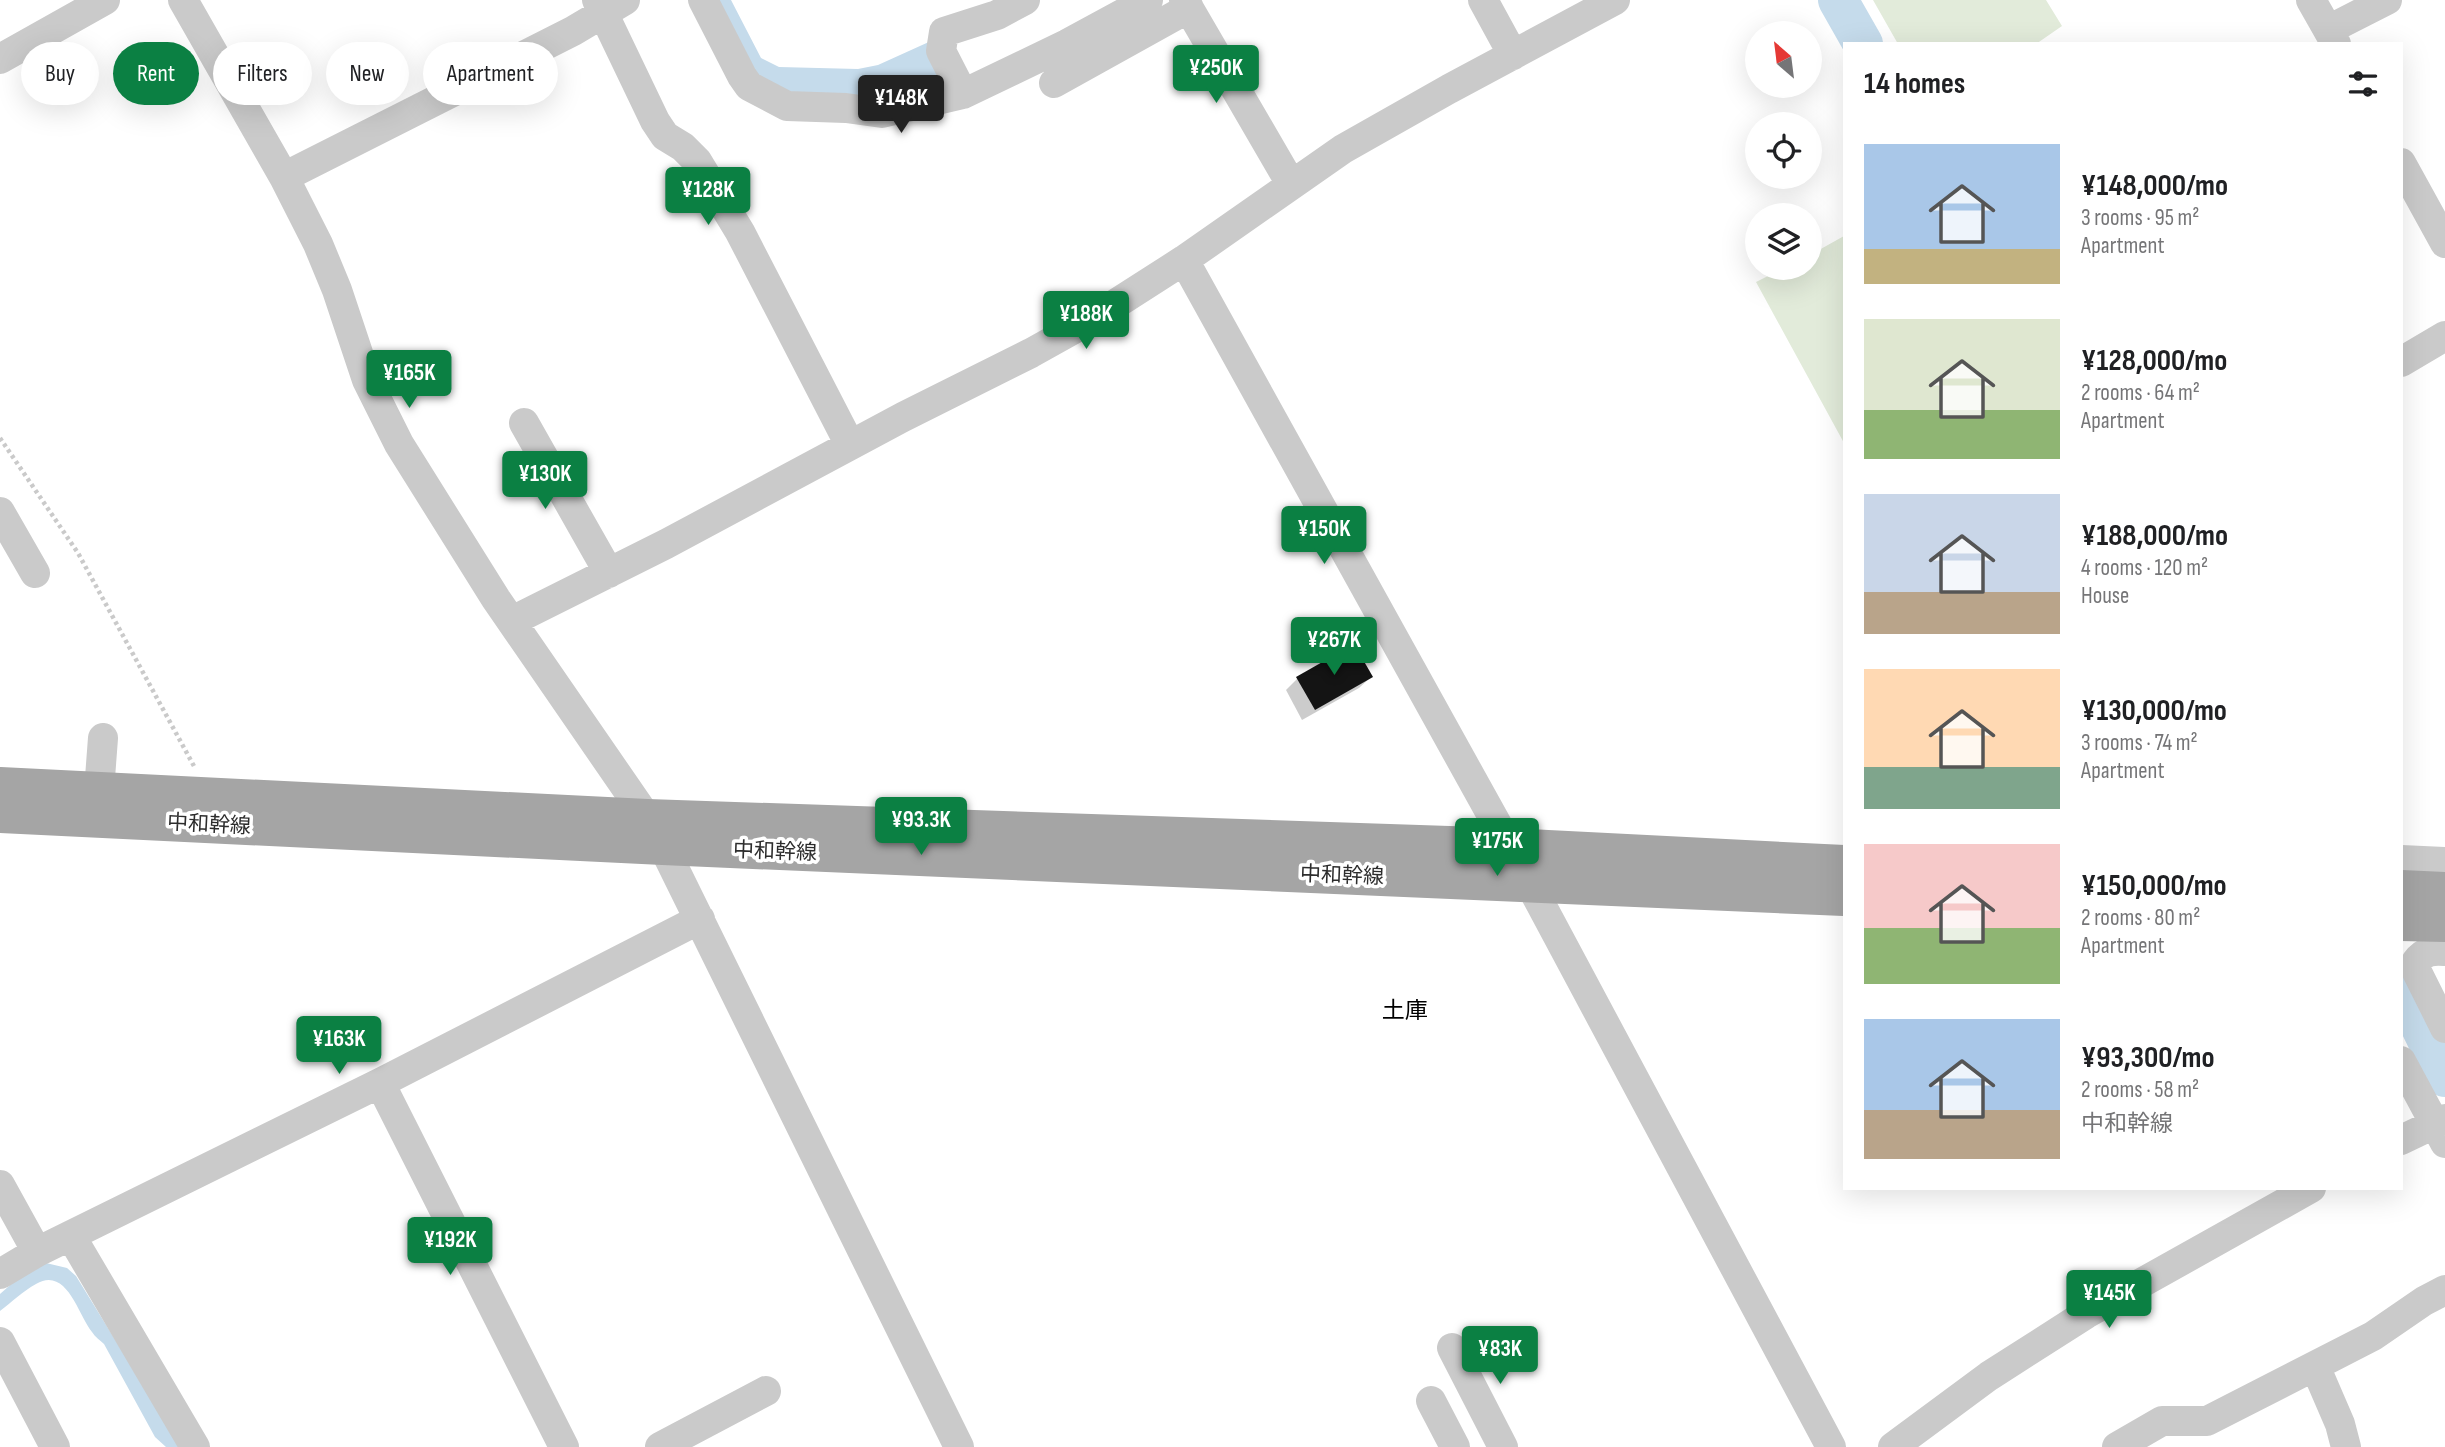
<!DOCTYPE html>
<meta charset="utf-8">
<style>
body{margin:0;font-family:"Sofia Sans Condensed","Noto Sans JP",sans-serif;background:#f6f6f6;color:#202124;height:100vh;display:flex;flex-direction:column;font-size:26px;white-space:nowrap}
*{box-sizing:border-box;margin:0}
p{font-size:23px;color:#757577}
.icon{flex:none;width:38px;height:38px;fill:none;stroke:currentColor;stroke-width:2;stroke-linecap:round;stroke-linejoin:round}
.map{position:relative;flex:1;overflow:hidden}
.drawer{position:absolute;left:1843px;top:42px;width:560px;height:1148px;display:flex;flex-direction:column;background:#fff;border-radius:0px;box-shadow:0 7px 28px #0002}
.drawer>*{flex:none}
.top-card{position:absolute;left:21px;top:42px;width:665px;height:63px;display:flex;gap:14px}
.needle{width:46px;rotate:332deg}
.controls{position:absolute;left:1745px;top:21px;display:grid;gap:14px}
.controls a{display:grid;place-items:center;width:77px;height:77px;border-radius:50%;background:#fff;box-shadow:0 7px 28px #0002;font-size:35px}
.price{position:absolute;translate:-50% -60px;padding:0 16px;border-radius:7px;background:#0b8043;color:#fff;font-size:23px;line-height:46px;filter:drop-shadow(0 2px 4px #0008)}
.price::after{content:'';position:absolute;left:50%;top:42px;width:21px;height:16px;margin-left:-10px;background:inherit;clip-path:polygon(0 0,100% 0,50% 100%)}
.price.current{background:#222;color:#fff}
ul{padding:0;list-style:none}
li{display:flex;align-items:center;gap:21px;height:175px;padding:0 21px}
li span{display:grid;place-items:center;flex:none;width:196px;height:140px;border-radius:0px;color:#555}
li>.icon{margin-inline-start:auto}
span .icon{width:84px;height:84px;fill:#fffc;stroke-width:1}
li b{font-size:30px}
h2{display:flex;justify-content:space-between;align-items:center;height:84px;padding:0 21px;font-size:30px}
.chip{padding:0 24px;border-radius:32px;background:#fff;box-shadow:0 7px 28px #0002;font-size:24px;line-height:63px}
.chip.current{background:#0b8043;color:#fff}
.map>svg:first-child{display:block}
</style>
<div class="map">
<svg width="2445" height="1447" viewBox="0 0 2445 1447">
<rect width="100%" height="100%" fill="#fff"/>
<path fill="#e2ebda" d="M1873 0H2046L2062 26 2036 44H1898Z
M1844 236V443L1756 282 1784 268H1810V255Z"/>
<path fill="#c5dbeb" d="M713 0H731L761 58 779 67 858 69 878 65 931 41 949 86 903 97 798 102 760 83Z
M46 1263 67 1268 76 1276 181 1447H166L155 1437 104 1344C100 1340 95 1337 92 1332 78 1315 67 1266 36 1284 23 1291 12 1302 0 1311V1294L17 1279Z"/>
<path fill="#0003" d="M1371 677 1359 688 1302 720 1286 690 1297 679Z"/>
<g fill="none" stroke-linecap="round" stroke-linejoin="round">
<path stroke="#c5dbeb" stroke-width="40" d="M1838 0 1863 44
M2401 992 2416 1017 2445 1077"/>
</g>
<path fill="#141414" d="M1354 644 1373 677 1315 710 1296 677Z"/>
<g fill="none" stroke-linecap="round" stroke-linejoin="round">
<path stroke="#cacaca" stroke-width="4.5" stroke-dasharray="3.5 3.5" stroke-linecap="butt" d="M0 438 78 553 195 768"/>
<path stroke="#cacaca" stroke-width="30" d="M183 0 284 177 318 244 337 290 367 380 399 444 496 599 647 818 663 846 959 1447
M597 0 655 121 665 136 683 147 697 161 740 232 850 445
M703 0 742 76 749 86 787 106 846 108 882 113 963 94 1067 44 1148 0
M1184 0 1291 184
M1483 0 1513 55
M2311 0 2336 44
M2328 30 2387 0
M0 59 105 0
M1054 83 1189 8
M963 94 941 51 944 32 997 15 1025 0
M2401 163 2445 243
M284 177 573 31 625 0
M1184 260 1530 884 1831 1447
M2401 362 2445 336
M524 423 609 573
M0 512 35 573
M512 621 666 544 903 417 1031 353 1092 319 1184 260 1343 149 1449 89 1615 0
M99 791 103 738
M2401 860 2445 862
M2445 951C2432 950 2424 951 2416 962L2417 972 2445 1028
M2401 1061 2445 1143
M380 1083 564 1447
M2401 1140 2445 1119
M0 1185 37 1252
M71 1236 195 1447
M0 1274 37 1252 380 1083 700 919
M0 1342 55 1447
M1452 1348 1503 1447
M2315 1366 2340 1424 2346 1447
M1431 1401 1455 1447
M660 1447 766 1391
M1893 1447 1989 1376 2086 1314 2311 1188
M2117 1447 2162 1421H2207L2373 1336 2424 1301 2445 1290"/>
<path stroke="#a5a5a5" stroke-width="38" d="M0 786 647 818 1509 847 1844 864
M0 814 663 846 1844 897
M2401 889 2445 891
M2401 922 2445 923"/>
</g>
<g text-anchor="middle" stroke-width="7" stroke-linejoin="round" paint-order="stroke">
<g font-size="21" fill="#2d2d2d" stroke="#fff">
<text transform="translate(209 824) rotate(3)" y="7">中和幹線</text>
<text transform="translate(775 851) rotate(2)" y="7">中和幹線</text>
<text transform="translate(1342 875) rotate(2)" y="7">中和幹線</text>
</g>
<g font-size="23" fill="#000" stroke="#fff">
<text x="1405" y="1018">土庫</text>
</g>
</g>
</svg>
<div class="controls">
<a><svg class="needle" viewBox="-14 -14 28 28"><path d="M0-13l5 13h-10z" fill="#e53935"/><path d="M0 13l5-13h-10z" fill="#757577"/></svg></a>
<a><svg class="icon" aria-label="locate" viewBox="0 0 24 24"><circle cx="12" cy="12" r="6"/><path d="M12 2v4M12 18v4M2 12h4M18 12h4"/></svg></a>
<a><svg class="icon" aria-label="layers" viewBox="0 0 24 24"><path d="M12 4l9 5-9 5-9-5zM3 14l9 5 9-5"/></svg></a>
</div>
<b class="price" style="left:1216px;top:105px">¥250K</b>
<b class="price current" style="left:901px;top:135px">¥148K</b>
<b class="price" style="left:708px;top:227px">¥128K</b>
<b class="price" style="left:1086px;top:351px">¥188K</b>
<b class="price" style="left:409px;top:410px">¥165K</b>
<b class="price" style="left:545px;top:511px">¥130K</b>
<b class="price" style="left:1324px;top:566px">¥150K</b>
<b class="price" style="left:1334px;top:677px">¥267K</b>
<b class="price" style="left:921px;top:857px">¥93.3K</b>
<b class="price" style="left:1497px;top:878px">¥175K</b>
<b class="price" style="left:339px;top:1076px">¥163K</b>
<b class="price" style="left:450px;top:1277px">¥192K</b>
<b class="price" style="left:2109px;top:1330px">¥145K</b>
<b class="price" style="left:1500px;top:1386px">¥83K</b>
<div class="top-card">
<a class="chip">Buy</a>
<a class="chip current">Rent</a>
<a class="chip">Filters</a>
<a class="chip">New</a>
<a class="chip">Apartment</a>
</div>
<section class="drawer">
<h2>14 homes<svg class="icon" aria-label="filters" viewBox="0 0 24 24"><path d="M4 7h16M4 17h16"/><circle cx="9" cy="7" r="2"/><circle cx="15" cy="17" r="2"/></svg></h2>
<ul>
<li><span style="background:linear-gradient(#a9c7e8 75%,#c2b280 0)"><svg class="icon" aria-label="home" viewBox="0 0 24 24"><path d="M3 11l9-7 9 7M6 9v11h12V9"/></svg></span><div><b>¥148,000/mo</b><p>3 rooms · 95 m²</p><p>Apartment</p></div></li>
<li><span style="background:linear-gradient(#dfe7d0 65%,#8fb573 0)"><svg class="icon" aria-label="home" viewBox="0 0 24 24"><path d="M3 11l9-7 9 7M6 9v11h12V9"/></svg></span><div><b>¥128,000/mo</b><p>2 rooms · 64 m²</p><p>Apartment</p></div></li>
<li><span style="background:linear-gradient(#c9d6e8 70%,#b9a48a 0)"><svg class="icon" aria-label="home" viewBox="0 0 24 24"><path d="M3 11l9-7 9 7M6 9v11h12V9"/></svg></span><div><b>¥188,000/mo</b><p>4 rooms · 120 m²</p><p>House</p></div></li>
<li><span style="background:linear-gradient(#ffd9b3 70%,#7fa58c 0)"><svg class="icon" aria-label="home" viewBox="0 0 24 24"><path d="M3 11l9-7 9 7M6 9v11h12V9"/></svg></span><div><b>¥130,000/mo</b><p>3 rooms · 74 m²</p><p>Apartment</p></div></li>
<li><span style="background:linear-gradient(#f6c9c9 60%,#8fb573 0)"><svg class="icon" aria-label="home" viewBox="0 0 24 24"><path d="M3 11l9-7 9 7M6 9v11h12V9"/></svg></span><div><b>¥150,000/mo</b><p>2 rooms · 80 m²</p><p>Apartment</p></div></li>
<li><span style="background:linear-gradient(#a9c7e8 65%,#b9a48a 0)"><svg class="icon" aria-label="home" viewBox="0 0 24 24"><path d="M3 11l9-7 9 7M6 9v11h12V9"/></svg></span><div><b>¥93,300/mo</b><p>2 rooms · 58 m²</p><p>中和幹線</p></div></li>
</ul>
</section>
</div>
